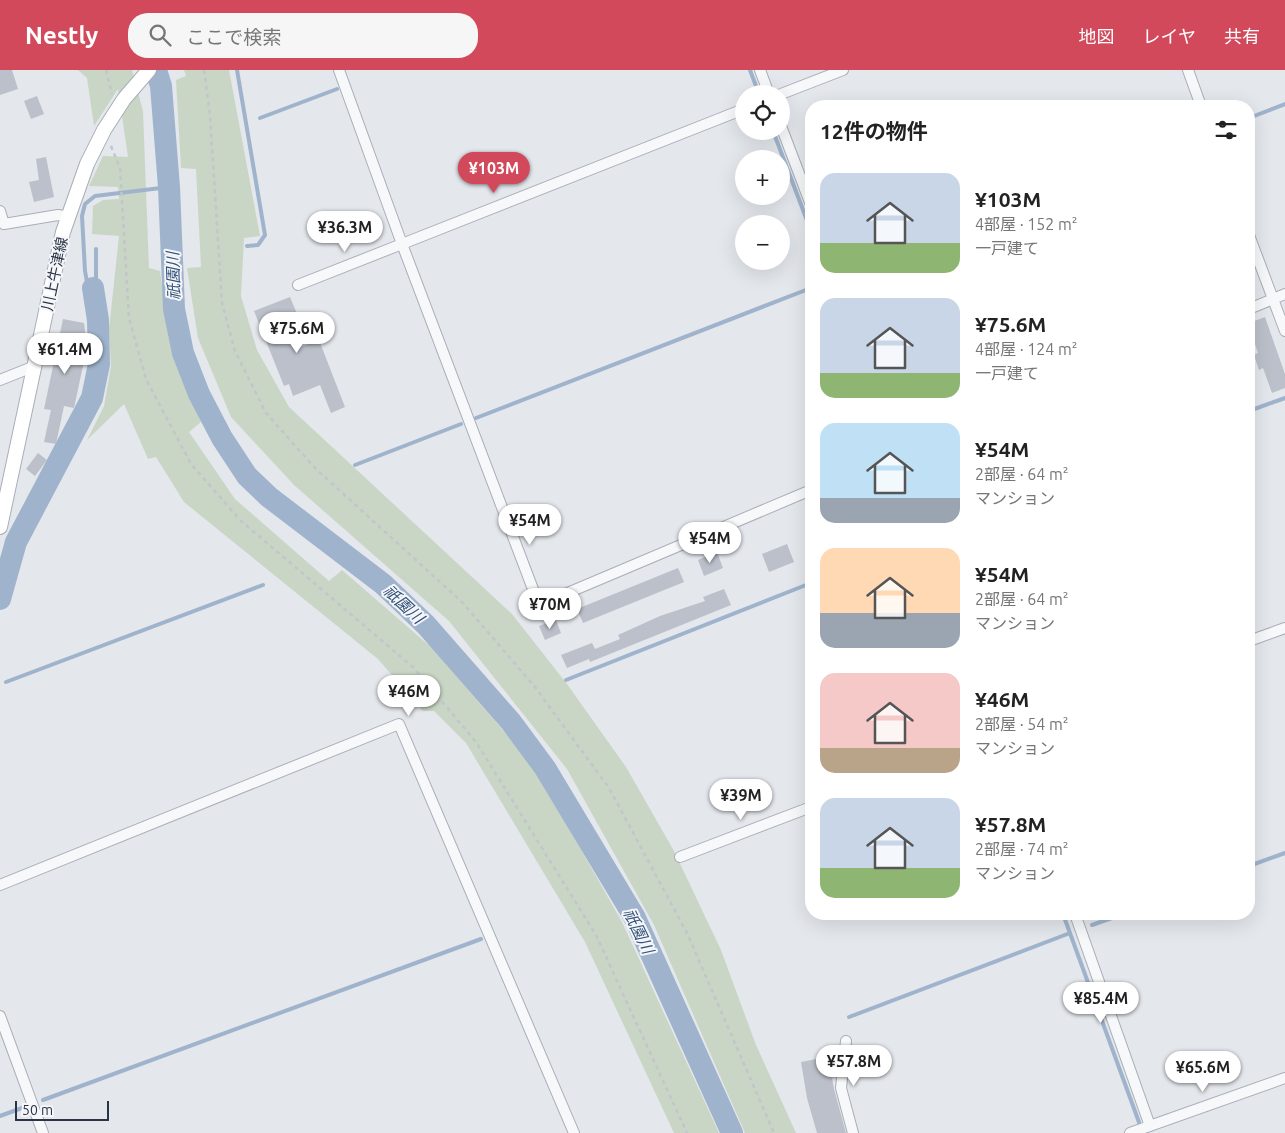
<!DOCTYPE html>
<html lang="ja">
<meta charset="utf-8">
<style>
body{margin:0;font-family:Ubuntu,"Noto Sans JP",sans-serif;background:#f6f6f6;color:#222;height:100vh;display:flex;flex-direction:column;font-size:19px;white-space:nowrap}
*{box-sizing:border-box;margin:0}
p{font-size:16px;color:#767676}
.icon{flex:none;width:28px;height:28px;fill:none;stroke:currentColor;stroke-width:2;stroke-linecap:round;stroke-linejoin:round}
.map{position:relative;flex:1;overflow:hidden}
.sheet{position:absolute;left:805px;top:30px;width:450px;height:820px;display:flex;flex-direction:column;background:#fff;border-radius:20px;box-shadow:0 5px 20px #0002}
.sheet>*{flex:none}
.buttons{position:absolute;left:735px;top:15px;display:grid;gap:10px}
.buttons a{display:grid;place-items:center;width:55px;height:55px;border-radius:50%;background:#fff;box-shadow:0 5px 20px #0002;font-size:25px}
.scale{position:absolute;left:15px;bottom:12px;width:94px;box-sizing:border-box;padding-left:5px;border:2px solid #2b3445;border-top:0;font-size:14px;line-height:18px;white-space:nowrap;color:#2b3445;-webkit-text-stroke:4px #f4f6f9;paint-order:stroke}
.price{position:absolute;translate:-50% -42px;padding:0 11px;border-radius:18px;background:#fff;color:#222;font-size:16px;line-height:32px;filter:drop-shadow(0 1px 2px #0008)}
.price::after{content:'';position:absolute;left:50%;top:30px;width:15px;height:11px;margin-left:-8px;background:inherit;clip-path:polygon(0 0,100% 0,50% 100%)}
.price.on{background:#d1495b;color:#fff}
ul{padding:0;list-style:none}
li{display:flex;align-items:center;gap:15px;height:125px;padding:0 15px}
li span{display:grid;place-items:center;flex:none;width:140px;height:100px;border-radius:15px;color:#555}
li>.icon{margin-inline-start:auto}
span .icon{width:60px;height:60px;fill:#fffc;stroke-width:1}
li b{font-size:21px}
h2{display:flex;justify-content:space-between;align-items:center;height:60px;padding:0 15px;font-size:21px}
header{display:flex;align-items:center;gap:30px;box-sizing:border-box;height:70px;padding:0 25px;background:#d1495b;color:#fff}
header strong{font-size:24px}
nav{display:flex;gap:28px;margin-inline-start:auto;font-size:18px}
.search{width:350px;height:45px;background:#f6f6f6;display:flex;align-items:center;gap:12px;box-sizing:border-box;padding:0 18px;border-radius:20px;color:#767676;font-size:19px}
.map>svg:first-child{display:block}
</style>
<header>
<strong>Nestly</strong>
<div class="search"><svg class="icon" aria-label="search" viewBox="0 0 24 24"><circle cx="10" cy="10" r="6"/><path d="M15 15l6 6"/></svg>ここで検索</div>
<nav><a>地図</a><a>レイヤ</a><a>共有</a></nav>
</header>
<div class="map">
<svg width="1285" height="1063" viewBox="0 0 1285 1063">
<rect width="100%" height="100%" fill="#e4e7ec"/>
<path fill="#c9d6c5" d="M78 0H132L143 41 149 198 160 201 169 269 201 352 189 362 235 429 329 511 342 500 432 578 533 695 622 852 719 1063H674L585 872 466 673 434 641H423L378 589 184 432 156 387 148 389 124 334 87 370 104 336 111 296 109 259 119 166 92 164 93 136 103 130 119 129 118 117 89 116 103 86 128 87 118 19 94 56 87 8Z
M184 0H229L260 166 244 168 241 226 257 280 289 337 512 544 567 614 626 697 674 781 721 880 756 975 796 1063H745L654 855 567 699 449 551 294 415 231 347 198 268 187 198 201 197 196 99 181 98 176 10 186 6Z"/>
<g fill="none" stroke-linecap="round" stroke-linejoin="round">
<path stroke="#9fb4cc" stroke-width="4" d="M237 0 265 165 258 175 247 176
M750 0 759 24
M260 48 337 19
M1249 48 1285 34
M773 61 811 161
M96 179V212L93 218 87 212 85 201 82 146 85 134 95 126 169 117
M1249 341 1285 328
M476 348 811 218
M355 395 461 354
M566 610 811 513
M6 612 263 515
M1249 796 1285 783
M1063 844 1140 1055
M1092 855 1123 844
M849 947 1070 863
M43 1030 481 869
M0 1046 22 1038"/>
<path stroke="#9fb4cc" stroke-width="22" d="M156 0 161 16 169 117 174 239 183 283 199 324 222 368 247 406 269 427 383 514 426 555 511 652 545 698 635 848 732 1063
M0 529 16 472 92 328 99 294 98 250 93 218"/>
</g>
<path fill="#bbc0ca" d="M0 0H12L18 19 0 25Z
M37 26 44 44 31 49 24 31Z
M46 87 54 127 34 132 29 112 39 110 36 89Z
M290 227 302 256 288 261 295 279 319 270 345 337 331 343 320 315 293 326 289 314 284 316 254 241Z
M1265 247 1285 304V318L1272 323 1263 298 1259 300 1254 285 1258 283 1249 257V253Z
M63 249 84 253 87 277 74 338 64 336 56 374 44 372 51 340 44 339Z
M38 383 47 390 35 406 26 399Z
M787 474 794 492 769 502 762 484Z
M717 482 723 498 704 506 698 490Z
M678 498 684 512 583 553 577 539Z
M724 519 731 535 590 592 589 589 567 598 561 585 592 573 595 579 620 569 618 565 660 546 705 531 703 527Z
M556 550 561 563 545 570 539 556Z
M832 986 836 1004 835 1007 832 1008 834 1019 846 1063H817L807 1028 801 992Z"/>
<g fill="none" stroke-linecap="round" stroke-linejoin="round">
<defs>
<path id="minor" d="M339 0 402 174 744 39
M760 0 769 24
M1188 0 1201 36
M781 24 843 0
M781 56 811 135
M0 141 4 154 58 145 69 147
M1249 165 1285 261
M298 215 402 174 539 535 811 420
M1249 239 1285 224
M0 310 35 296
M1249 571 1285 558
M680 787 811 737
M0 815 399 654 574 1063
M1075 844 1150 1056
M0 946 43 1063
M846 971 841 1018 853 1063
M1130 1063 1285 1008"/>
<path id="secondary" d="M0 457 63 162 87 94 104 60 124 29 149 0"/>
</defs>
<use href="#minor" stroke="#a9aeb7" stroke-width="12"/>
<use href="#secondary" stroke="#a9aeb7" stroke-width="16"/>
<path stroke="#c2c5cb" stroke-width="2.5" stroke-dasharray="4 4" stroke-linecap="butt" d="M106 0 112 24
M204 0 210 45 222 233 235 281 266 343 315 398 462 532 535 617 609 718 687 863 774 1063
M111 76 120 98 129 248 146 309 191 394 241 451 414 598 476 672 596 865 687 1063"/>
<use href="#minor" stroke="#f7f8fa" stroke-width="10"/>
<use href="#secondary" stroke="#fff" stroke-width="14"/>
</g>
<g text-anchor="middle" stroke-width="4" stroke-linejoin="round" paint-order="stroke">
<g font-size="15" fill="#2b3445" stroke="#f4f6f9">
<text transform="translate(55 204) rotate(-78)" y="5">川上牛津線</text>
</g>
<g font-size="16" font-style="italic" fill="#34527a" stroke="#f4f6f9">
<text transform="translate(173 206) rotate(-92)" y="6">祇園川</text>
<text transform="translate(404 534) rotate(43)" y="6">祇園川</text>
<text transform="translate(639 861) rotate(64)" y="6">祇園川</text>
</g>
</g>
</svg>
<div class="buttons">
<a><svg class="icon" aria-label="locate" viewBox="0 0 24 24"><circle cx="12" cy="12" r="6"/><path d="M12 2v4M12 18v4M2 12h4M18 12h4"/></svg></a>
<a>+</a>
<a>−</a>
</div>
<div class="scale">50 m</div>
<b class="price on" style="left:494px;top:124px">¥103M</b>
<b class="price" style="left:345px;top:183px">¥36.3M</b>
<b class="price" style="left:297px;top:284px">¥75.6M</b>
<b class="price" style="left:65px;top:305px">¥61.4M</b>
<b class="price" style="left:530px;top:476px">¥54M</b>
<b class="price" style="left:710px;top:494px">¥54M</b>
<b class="price" style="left:550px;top:560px">¥70M</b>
<b class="price" style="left:409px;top:647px">¥46M</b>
<b class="price" style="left:741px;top:751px">¥39M</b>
<b class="price" style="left:1101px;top:954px">¥85.4M</b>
<b class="price" style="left:854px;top:1017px">¥57.8M</b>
<b class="price" style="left:1203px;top:1023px">¥65.6M</b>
<section class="sheet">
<h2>12件の物件<svg class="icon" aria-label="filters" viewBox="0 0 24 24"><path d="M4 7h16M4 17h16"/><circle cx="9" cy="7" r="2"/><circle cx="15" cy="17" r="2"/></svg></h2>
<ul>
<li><span style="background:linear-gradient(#c9d6e8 70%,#8fb573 0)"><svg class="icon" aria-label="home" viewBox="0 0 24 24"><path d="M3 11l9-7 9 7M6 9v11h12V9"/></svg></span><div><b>¥103M</b><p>4部屋 · 152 m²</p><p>一戸建て</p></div></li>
<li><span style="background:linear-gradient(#c9d6e8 75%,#8fb573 0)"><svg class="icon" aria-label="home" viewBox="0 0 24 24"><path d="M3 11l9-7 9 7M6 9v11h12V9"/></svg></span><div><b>¥75.6M</b><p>4部屋 · 124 m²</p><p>一戸建て</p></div></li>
<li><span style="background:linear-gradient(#bfe0f5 75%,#9aa5b1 0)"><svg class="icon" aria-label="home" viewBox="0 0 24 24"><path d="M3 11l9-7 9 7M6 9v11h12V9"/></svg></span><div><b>¥54M</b><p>2部屋 · 64 m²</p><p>マンション</p></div></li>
<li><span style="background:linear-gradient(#ffd9b3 65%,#9aa5b1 0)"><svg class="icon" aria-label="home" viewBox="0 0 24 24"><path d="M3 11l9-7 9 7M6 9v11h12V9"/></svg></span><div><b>¥54M</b><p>2部屋 · 64 m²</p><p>マンション</p></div></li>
<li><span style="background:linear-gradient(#f6c9c9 75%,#b9a48a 0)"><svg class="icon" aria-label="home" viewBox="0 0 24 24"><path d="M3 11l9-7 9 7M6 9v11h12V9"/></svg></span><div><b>¥46M</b><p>2部屋 · 54 m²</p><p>マンション</p></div></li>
<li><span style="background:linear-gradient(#c9d6e8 70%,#8fb573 0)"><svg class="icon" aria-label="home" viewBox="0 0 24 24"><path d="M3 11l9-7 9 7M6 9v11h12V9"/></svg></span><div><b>¥57.8M</b><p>2部屋 · 74 m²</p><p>マンション</p></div></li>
</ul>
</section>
</div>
